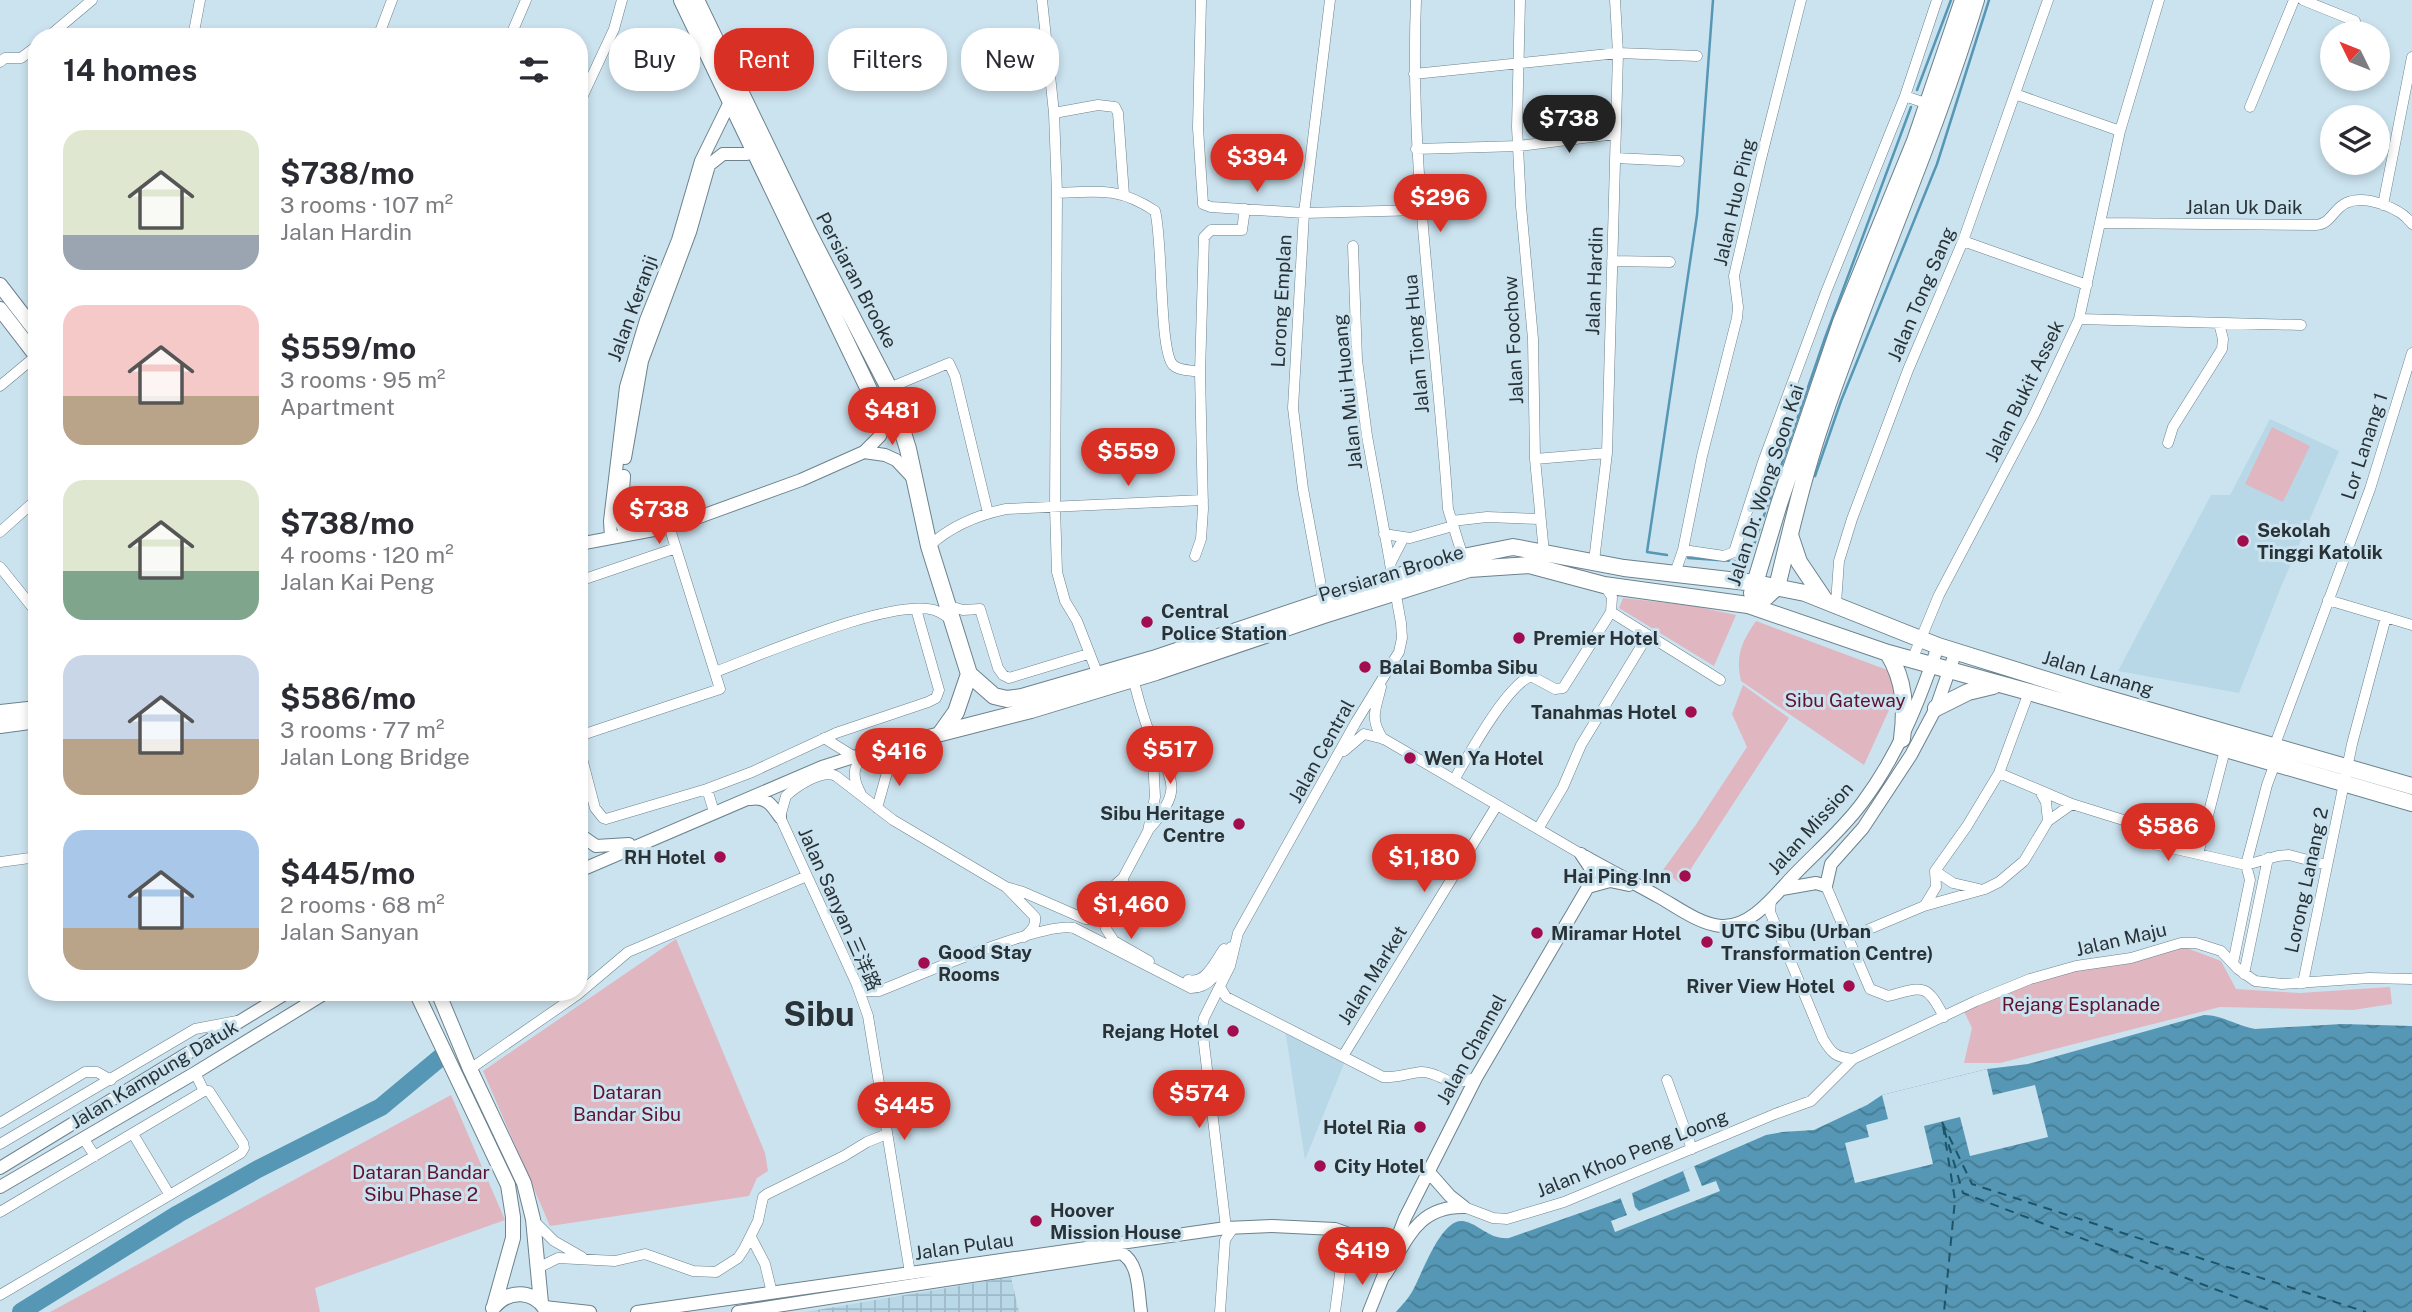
<!DOCTYPE html>
<meta charset="utf-8">
<style>
body{margin:0;font-family:"Public Sans","Noto Sans SC",sans-serif;background:#f7f7f7;color:#2b2b33;height:100vh;display:flex;flex-direction:column;font-size:26px;white-space:nowrap}
*{box-sizing:border-box;margin:0}
p{font-size:23px;color:#7c7c81}
.icon{flex:none;width:38px;height:38px;fill:none;stroke:currentColor;stroke-width:2;stroke-linecap:round;stroke-linejoin:round}
.map{position:relative;flex:1;overflow:hidden}
.panel{position:absolute;left:28px;top:28px;width:560px;height:973px;display:flex;flex-direction:column;background:#fff;border-radius:28px;box-shadow:0 4px 10px #0003}
.panel>*{flex:none}
.banner{position:absolute;left:609px;top:28px;width:665px;height:63px;display:flex;gap:14px}
.needle{width:46px;rotate:313deg}
.fabs{position:absolute;left:2320px;top:21px;display:grid;gap:14px}
.fabs a{display:grid;place-items:center;width:70px;height:70px;border-radius:50%;background:#fff;box-shadow:0 4px 10px #0003;font-size:35px}
.price{position:absolute;translate:-50% -60px;padding:0 16px;border-radius:24px;background:#d93025;color:#fff;font-size:23px;line-height:46px;filter:drop-shadow(0 2px 4px #0008)}
.price::after{content:'';position:absolute;left:50%;top:42px;width:21px;height:16px;margin-left:-10px;background:inherit;clip-path:polygon(0 0,100% 0,50% 100%)}
.price.active{background:#222;color:#fff}
ul{padding:0;list-style:none}
li{display:flex;align-items:center;gap:21px;height:175px;padding:0 35px}
li span{display:grid;place-items:center;flex:none;width:196px;height:140px;border-radius:21px;color:#555}
li>.icon{margin-inline-start:auto}
span .icon{width:84px;height:84px;fill:#fffc;stroke-width:1}
li b{font-size:30px}
h2{display:flex;justify-content:space-between;align-items:center;height:84px;padding:0 35px;font-size:30px}
.pill{padding:0 24px;border-radius:28px;background:#fff;box-shadow:0 4px 10px #0003;font-size:24px;line-height:63px}
.pill.active{background:#d93025;color:#fff}
.map>svg:first-child{display:block}
</style>
<div class="map">
<svg width="2412" height="1312" viewBox="0 0 2412 1312">
<defs>
<pattern id="industrial-grid" width="8" height="8" patternUnits="userSpaceOnUse" patternTransform="scale(1.75)"><rect width="8" height="8" fill="#b8d8e7"/><path d="M0 4h8M4 0v8" fill="none" stroke="#9ebac7"/></pattern>
<pattern id="water-waves" width="16" height="10" patternUnits="userSpaceOnUse" patternTransform="scale(1.75)"><rect width="16" height="10" fill="#5597b4"/><path d="M0 5q4-4 8 0t8 0" fill="none" stroke="#467c93"/></pattern>
</defs>
<rect width="100%" height="100%" fill="#cbe3ef"/>
<path fill="#b8d8e7" d="M2270 419 2339 451 2281 587 2239 693 2118 671 2211 495H2230Z
M1285 1029 1346 1059 1305 1160Z"/>
<path fill="url(#industrial-grid)" d="M1011 1277 1019 1312H805Z"/>
<path fill="#e0b6c0" d="M2272 427 2310 446 2283 502 2245 484Z
M1623 598 1694 606 1736 615 1714 666 1619 608Z
M1756 621 1890 671 1899 688 1864 765 1741 681C1735 656 1742 641 1756 621Z
M1743 685 1789 718 1681 884 1663 870 1697 823 1747 747 1732 714Z
M676 939 765 1153 768 1171 757 1178 749 1196 550 1226 483 1071Z
M2179 945 2221 961 2236 989 2300 993 2390 987 2392 1004 2353 1010 2220 1007 2000 1063H1964L1972 1028 1963 1009 2062 970Z
M451 1095 505 1220 315 1288 320 1312H50Z"/>
<path fill="url(#water-waves)" d="M2204 1015C2222 1015 2237 1026 2255 1029L2342 1024 2412 1026V1312H1396C1402 1305 1409 1298 1413 1290 1422 1274 1441 1218 1463 1221 1480 1224 1489 1240 1509 1238L1614 1201 1766 1135 1782 1132 1814 1130 1867 1105 1882 1095 1987 1069 2028 1064Z"/>
<path fill="#cbe3ef" d="M1987 1069 1993 1095 2035 1085 2048 1137 1970 1156 1960 1117 1924 1126 1933 1164 1855 1183 1845 1143 1869 1137 1866 1125 1888 1119 1882 1095Z
M1694 1166 1702 1186 1716 1181 1720 1191 1615 1232 1611 1221 1627 1215 1620 1197 1632 1193 1635 1207 1639 1211 1690 1191 1683 1171Z"/>
<g fill="none" stroke-linecap="round" stroke-linejoin="round">
<path stroke="#5597b4" stroke-width="2.5" d="M1917 90 1951 0
M1815 476 1841 401 1937 164 1989 0
M1667 555 1647 552 1697 215 1713 0
M1688 558 1748 562 1825 338 1911 107"/>
<path stroke="#5597b4" stroke-width="18" d="M21 1312 178 1214 258 1169 381 1107 441 1057"/>
<path stroke="#1e546a" stroke-width="2" stroke-dasharray="9 7" stroke-linecap="butt" d="M1942 1122 1972 1184 2366 1312
M1943 1126 1955 1200 1944 1312
M1944 1129 1963 1193 2275 1312"/>
<defs>
<path id="minor" d="M1042 0 1054 113 1057 193 1055 507 1057 572 1065 601 1077 621 1098 675
M1201 0 1198 128 1203 204 1211 207 1304 213 1422 210
M1416 0C1409 170 1437 339 1448 509L1463 557
M1520 0 1517 127 1521 206 1533 339 1535 459 1544 553
M2303 0 2355 21
M48 37 92 0
M193 37 200 0
M378 37 392 0
M510 37 526 0
M0 62 5 58H21L37 46
M1414 74 1618 53 1697 56
M2015 94 2120 131
M1905 96 1928 104
M579 104 614 29 622 0
M2250 107 2294 0
M1054 113 1098 105 1115 107 1118 113 1124 195
M1416 149 1519 146 1615 134
M1615 158 1679 161
M1057 193C1098 191 1119 187 1155 211 1163 238 1159 351 1173 365 1179 371 1192 370 1200 372
M2383 205 2412 57
M2101 223 2316 225C2331 224 2333 209 2346 203 2365 194 2401 208 2412 224
M1963 241 2087 285
M1612 261 1670 262
M2079 319 2301 325
M0 386 36 356
M889 388 949 363 955 376 988 513
M2168 443 2173 427 2222 349 2223 339 2219 323
M1535 459 1607 453
M1452 521 1487 517 1540 519
M0 532 37 499
M1384 534 1410 538 1453 526
M929 546C951 526 977 515 1006 509L1203 500
M1683 550 1724 556 1734 552 1763 462 1826 292 1905 96 1937 0
M1195 556 1201 539 1203 509 1200 372 1204 237 1211 230H1242L1245 209
M1594 561 1607 453 1618 53 1615 0
M1390 564 1403 539
M0 567 37 613
M1674 576 1683 550 1702 456 1737 318 1738 307 1734 276 1761 159 1801 0
M579 581 676 548
M2328 600 2412 625
M1324 602 1303 489 1293 408 1304 213 1330 0
M1836 603 1839 561 1852 519 1908 370 1963 241 2048 0
M949 606 963 610 980 609 998 668 1003 675 1009 678 1088 654
M1611 612 1720 680
M1912 660 1939 595 2034 415 2079 319 2120 131 2159 0
M715 672C761 655 891 598 934 610 941 612 947 617 953 621
M1132 675C1138 696 1143 719 1152 739 1172 781 1184 788 1150 828
M1381 687C1376 709 1369 718 1383 739
M579 736 720 689 669 526
M824 738 853 756
M579 747 595 808 603 818 606 819 707 789 752 772 836 733 928 702 936 698 939 690 916 609
M2274 747 2370 489 2412 353
M872 751 880 753 888 769 877 808
M1344 751 1364 734 1384 739 1581 854
M1999 773 2072 804 2149 828 2145 842 2246 865 2278 856 2289 855 2327 865
M1454 780C1468 756 1506 686 1531 676L1555 689 1563 688 1611 612 1612 597 1604 585
M707 789 714 812
M2040 791 2046 802 2048 821
M861 794C853 779 851 768 864 755
M1538 829 1563 787 1581 745 1648 635
M2198 854 2225 750
M0 862 37 857
M1935 871 1953 883 1979 889
M1123 878C1126 897 1107 911 1106 929L1114 941 1149 961
M1826 886 1870 989 1888 996C1923 987 1926 982 1944 1017
M1006 887 1023 892 1085 919H1092L1097 915 1116 884 1123 878 1148 831 1155 797 1152 738
M1771 900 1770 912 1823 1039C1832 1054 1836 1057 1853 1059
M1925 905 1936 887 1935 871 1967 826 1999 773 2029 692
M1848 938 1924 906 1985 889 1999 882 2024 861 2048 821 2072 804
M2233 963 2250 880 2246 865 2267 785 2275 763
M2244 974 2268 858
M1188 980C1206 984 1214 963 1224 949
M2303 983 2352 744 2386 617
M857 985 865 991H879C915 977 1043 921 1074 928L1191 988C1214 988 1221 965 1231 947
M1220 987 1226 997 1383 1077C1397 1078 1408 1073 1422 1072 1435 1072 1443 1080 1454 1083L1476 1078
M1343 1056 1497 805
M470 1069 577 995 628 952 807 876
M1667 1080 1692 1149
M0 1123 85 1072H97L111 1080
M133 1134 169 1194
M83 1138 95 1156
M0 1144 195 1029 237 1021
M1464 1207 1493 1218 1507 1219 1564 1202 1775 1114 1811 1101 1853 1059 1976 1001 2030 979 2076 966 2131 958 2181 943H2196L2221 951 2238 969 2255 981 2282 984 2369 978 2412 979
M0 1212 204 1091
M533 1220 554 1241 582 1257
M1226 1228 1202 1027 1204 1018 1230 966 1238 933 1356 722 1399 652 1402 638 1401 623 1367 436 1357 360 1353 246
M1335 1229C1346 1253 1338 1286 1335 1312
M751 1237 765 1264 772 1293
M538 1268 558 1258 615 1261 645 1254 693 1271 716 1272 738 1258 744 1249 758 1221 763 1197 767 1194 844 1156 867 1142 887 1134
M910 1273 868 1016 857 985 780 817 786 796C797 786 822 769 836 776L893 820 1006 887 1035 917C1036 927 1031 931 1024 937
M0 1295 241 1153 244 1148 243 1143 209 1091H204L195 1073
M1220 1312 1225 1240 1233 1228"/>
<path id="tertiary" d="M864 452 880 436 885 423
M625 458 642 361 690 232 709 165 723 154H747L758 143
M624 476 621 521 623 527 633 534
M611 537 610 521 626 387 646 320 678 240 701 161 730 102
M579 544 659 529 699 517 801 480 864 452 885 455 896 460 912 477
M750 799C766 796 772 805 780 817
M579 834 596 846 629 844
M1584 856C1609 870 1634 883 1659 897 1677 907 1699 924 1721 926 1751 928 1775 895 1793 876 1816 852 1842 830 1862 803 1898 755 1919 702 1938 646
M579 871 822 767 901 742 941 733
M1588 887 1610 881 1629 885
M1782 889 1816 883 1826 886 1831 864 1863 828 1911 755 1936 708 1956 651
M0 1168 288 992
M1428 1171 1450 1196 1464 1207
M0 1187 195 1073 327 992
M1385 1275C1407 1242 1416 1206 1464 1207
M544 1307 590 1312
M637 1312 1226 1228 1272 1226 1335 1229 1388 1248 1397 1239 1405 1218 1476 1078 1588 887 1591 869 1581 854
M738 1312 1121 1253C1140 1263 1138 1293 1141 1312
M1369 1312 1387 1267"/>
<path id="secondary" d="M0 285 37 333
M0 309 37 357
M0 712 37 708
M0 726 37 721
M416 992 508 1185 513 1217V1238L494 1306
M438 992 470 1069 524 1183 533 1219 541 1303
M493 1308C508 1289 535 1289 547 1312"/>
<path id="primary" d="M682 0 885 423
M696 0 808 232 889 388 908 449 929 546 969 674 994 696 1007 699 1022 697 1153 659 1414 571 1463 557 1513 547 1624 568 1755 583 1805 593 1938 646 2095 695 2412 786
M1790 535 1799 562 1824 599
M1752 593 1779 504 1841 322 1915 141 1963 0
M1748 605 1766 597 1777 587C1791 530 1804 473 1823 418 1871 277 1933 142 1976 0
M1888 653C1905 681 1906 708 1902 739
M1936 708 1968 692 1993 686
M941 733 1031 710 1156 672 1324 615 1469 569 1529 565 1604 585 1748 605 1888 653 2029 692 2412 803
M941 733 956 712 969 674"/>
</defs>
<use href="#minor" stroke="#6c828d" stroke-width="11"/>
<use href="#tertiary" stroke="#6c828d" stroke-width="14"/>
<use href="#secondary" stroke="#6c828d" stroke-width="16"/>
<use href="#primary" stroke="#6c828d" stroke-width="18"/>
<use href="#minor" stroke="#fff" stroke-width="10"/>
<use href="#tertiary" stroke="#fff" stroke-width="12"/>
<use href="#secondary" stroke="#fff" stroke-width="14"/>
<use href="#primary" stroke="#fff" stroke-width="16"/>
</g>
<g fill="#a20d4f" stroke="#cbe3ef" stroke-width="2.5">
<circle cx="2243" cy="541" r="7"/>
<circle cx="1147" cy="622" r="7"/>
<circle cx="1519" cy="638" r="7"/>
<circle cx="1365" cy="667" r="7"/>
<circle cx="1691" cy="712" r="7"/>
<circle cx="1410" cy="758" r="7"/>
<circle cx="1239" cy="824" r="7"/>
<circle cx="720" cy="857" r="7"/>
<circle cx="1685" cy="876" r="7"/>
<circle cx="1537" cy="933" r="7"/>
<circle cx="1707" cy="942" r="7"/>
<circle cx="924" cy="963" r="7"/>
<circle cx="1849" cy="986" r="7"/>
<circle cx="1233" cy="1031" r="7"/>
<circle cx="1420" cy="1127" r="7"/>
<circle cx="1320" cy="1166" r="7"/>
<circle cx="1036" cy="1221" r="7"/>
</g>
<g text-anchor="middle" stroke-width="6" stroke-linejoin="round" paint-order="stroke">
<g font-size="19" fill="#293237" stroke="#cbe3ef">
<text transform="translate(1734 202) rotate(-77)" y="7">Jalan Huo Ping</text>
<text x="2244" y="214">Jalan Uk Daik</text>
<text transform="translate(857 280) rotate(62)" y="7">Persiaran Brooke</text>
<text transform="translate(1594 281) rotate(-88)" y="7">Jalan Hardin</text>
<text transform="translate(1921 294) rotate(-67)" y="7">Jalan Tong Sang</text>
<text transform="translate(1281 301) rotate(-87)" y="7">Lorong Emplan</text>
<text transform="translate(632 308) rotate(-70)" y="7">Jalan Keranji</text>
<text transform="translate(1513 340) rotate(-93)" y="7">Jalan Foochow</text>
<text transform="translate(1416 344) rotate(-95)" y="7">Jalan Tiong Hua</text>
<text transform="translate(2024 391) rotate(-64)" y="7">Jalan Bukit Assek</text>
<text transform="translate(1347 392) rotate(-96)" y="7">Jalan Mui Huoang</text>
<text transform="translate(2364 446) rotate(-72)" y="7">Lor Lanang 1</text>
<text transform="translate(1765 485) rotate(-72)" y="7">Jalan Dr. Wong Soon Kai</text>
<text transform="translate(1391 573) rotate(-17)" y="7">Persiaran Brooke</text>
<text transform="translate(2098 673) rotate(17)" y="7">Jalan Lanang</text>
<text transform="translate(1321 751) rotate(-61)" y="7">Jalan Central</text>
<text transform="translate(1810 828) rotate(-48)" y="7">Jalan Mission</text>
<text transform="translate(2306 880) rotate(-78)" y="7">Lorong Lanang 2</text>
<text transform="translate(840 909) rotate(66)" y="7">Jalan Sanyan 三洋路</text>
<text transform="translate(2121 939) rotate(-13)" y="7">Jalan Maju</text>
<text transform="translate(1372 975) rotate(-58)" y="7">Jalan Market</text>
<text transform="translate(1471 1049) rotate(-61)" y="7">Jalan Channel</text>
<text transform="translate(154 1074) rotate(-31)" y="7">Jalan Kampung Datuk</text>
<text transform="translate(1632 1153) rotate(-22)" y="7">Jalan Khoo Peng Loong</text>
<text transform="translate(964 1246) rotate(-8)" y="7">Jalan Pulau</text>
</g>
<g font-size="19" font-weight="bold" fill="#293237" stroke="#cbe3ef" text-anchor="start">
<text x="2257" y="537">Sekolah<tspan x="2257" dy="22">Tinggi Katolik</tspan></text>
<text x="1161" y="618">Central<tspan x="1161" dy="22">Police Station</tspan></text>
<text x="1533" y="645">Premier Hotel</text>
<text x="1379" y="674">Balai Bomba Sibu</text>
<text x="1677" y="719" text-anchor="end">Tanahmas Hotel</text>
<text x="1424" y="765">Wen Ya Hotel</text>
<text x="1225" y="820" text-anchor="end">Sibu Heritage<tspan x="1225" dy="22">Centre</tspan></text>
<text x="706" y="864" text-anchor="end">RH Hotel</text>
<text x="1671" y="883" text-anchor="end">Hai Ping Inn</text>
<text x="1721" y="938">UTC Sibu (Urban<tspan x="1721" dy="22">Transformation Centre)</tspan></text>
<text x="1551" y="940">Miramar Hotel</text>
<text x="938" y="959">Good Stay<tspan x="938" dy="22">Rooms</tspan></text>
<text x="1835" y="993" text-anchor="end">River View Hotel</text>
<text x="1219" y="1038" text-anchor="end">Rejang Hotel</text>
<text x="1406" y="1134" text-anchor="end">Hotel Ria</text>
<text x="1334" y="1173">City Hotel</text>
<text x="1050" y="1217">Hoover<tspan x="1050" dy="22">Mission House</tspan></text>
</g>
<g font-size="19" fill="#5f122f" stroke="#cbe3ef">
<text x="1845" y="707">Sibu Gateway</text>
<text x="2081" y="1011">Rejang Esplanade</text>
<text x="627" y="1099">Dataran<tspan x="627" dy="22">Bandar Sibu</tspan></text>
<text x="421" y="1179">Dataran Bandar<tspan x="421" dy="22">Sibu Phase 2</tspan></text>
</g>
<g font-size="33" font-weight="bold" fill="#293237" stroke="#cbe3ef">
<text x="819" y="1026">Sibu</text>
</g>
</g>
</svg>
<div class="fabs">
<a><svg class="needle" viewBox="-14 -14 28 28"><path d="M0-13l5 13h-10z" fill="#e53935"/><path d="M0 13l5-13h-10z" fill="#7c7c81"/></svg></a>
<a><svg class="icon" aria-label="layers" viewBox="0 0 24 24"><path d="M12 4l9 5-9 5-9-5zM3 14l9 5 9-5"/></svg></a>
</div>
<b class="price active" style="left:1569px;top:155px">$738</b>
<b class="price" style="left:1257px;top:194px">$394</b>
<b class="price" style="left:1440px;top:234px">$296</b>
<b class="price" style="left:892px;top:447px">$481</b>
<b class="price" style="left:1128px;top:488px">$559</b>
<b class="price" style="left:659px;top:546px">$738</b>
<b class="price" style="left:1170px;top:786px">$517</b>
<b class="price" style="left:899px;top:788px">$416</b>
<b class="price" style="left:2168px;top:863px">$586</b>
<b class="price" style="left:1424px;top:894px">$1,180</b>
<b class="price" style="left:1131px;top:941px">$1,460</b>
<b class="price" style="left:1199px;top:1130px">$574</b>
<b class="price" style="left:904px;top:1142px">$445</b>
<b class="price" style="left:1362px;top:1287px">$419</b>
<div class="banner">
<a class="pill">Buy</a>
<a class="pill active">Rent</a>
<a class="pill">Filters</a>
<a class="pill">New</a>
</div>
<section class="panel">
<h2>14 homes<svg class="icon" aria-label="filters" viewBox="0 0 24 24"><path d="M4 7h16M4 17h16"/><circle cx="9" cy="7" r="2"/><circle cx="15" cy="17" r="2"/></svg></h2>
<ul>
<li><span style="background:linear-gradient(#dfe7d0 75%,#9aa5b1 0)"><svg class="icon" aria-label="home" viewBox="0 0 24 24"><path d="M3 11l9-7 9 7M6 9v11h12V9"/></svg></span><div><b>$738/mo</b><p>3 rooms · 107 m²</p><p>Jalan Hardin</p></div></li>
<li><span style="background:linear-gradient(#f6c9c9 65%,#b9a48a 0)"><svg class="icon" aria-label="home" viewBox="0 0 24 24"><path d="M3 11l9-7 9 7M6 9v11h12V9"/></svg></span><div><b>$559/mo</b><p>3 rooms · 95 m²</p><p>Apartment</p></div></li>
<li><span style="background:linear-gradient(#dfe7d0 65%,#7fa58c 0)"><svg class="icon" aria-label="home" viewBox="0 0 24 24"><path d="M3 11l9-7 9 7M6 9v11h12V9"/></svg></span><div><b>$738/mo</b><p>4 rooms · 120 m²</p><p>Jalan Kai Peng</p></div></li>
<li><span style="background:linear-gradient(#c9d6e8 60%,#b9a48a 0)"><svg class="icon" aria-label="home" viewBox="0 0 24 24"><path d="M3 11l9-7 9 7M6 9v11h12V9"/></svg></span><div><b>$586/mo</b><p>3 rooms · 77 m²</p><p>Jalan Long Bridge</p></div></li>
<li><span style="background:linear-gradient(#a9c7e8 70%,#b9a48a 0)"><svg class="icon" aria-label="home" viewBox="0 0 24 24"><path d="M3 11l9-7 9 7M6 9v11h12V9"/></svg></span><div><b>$445/mo</b><p>2 rooms · 68 m²</p><p>Jalan Sanyan</p></div></li>
</ul>
</section>
</div>
